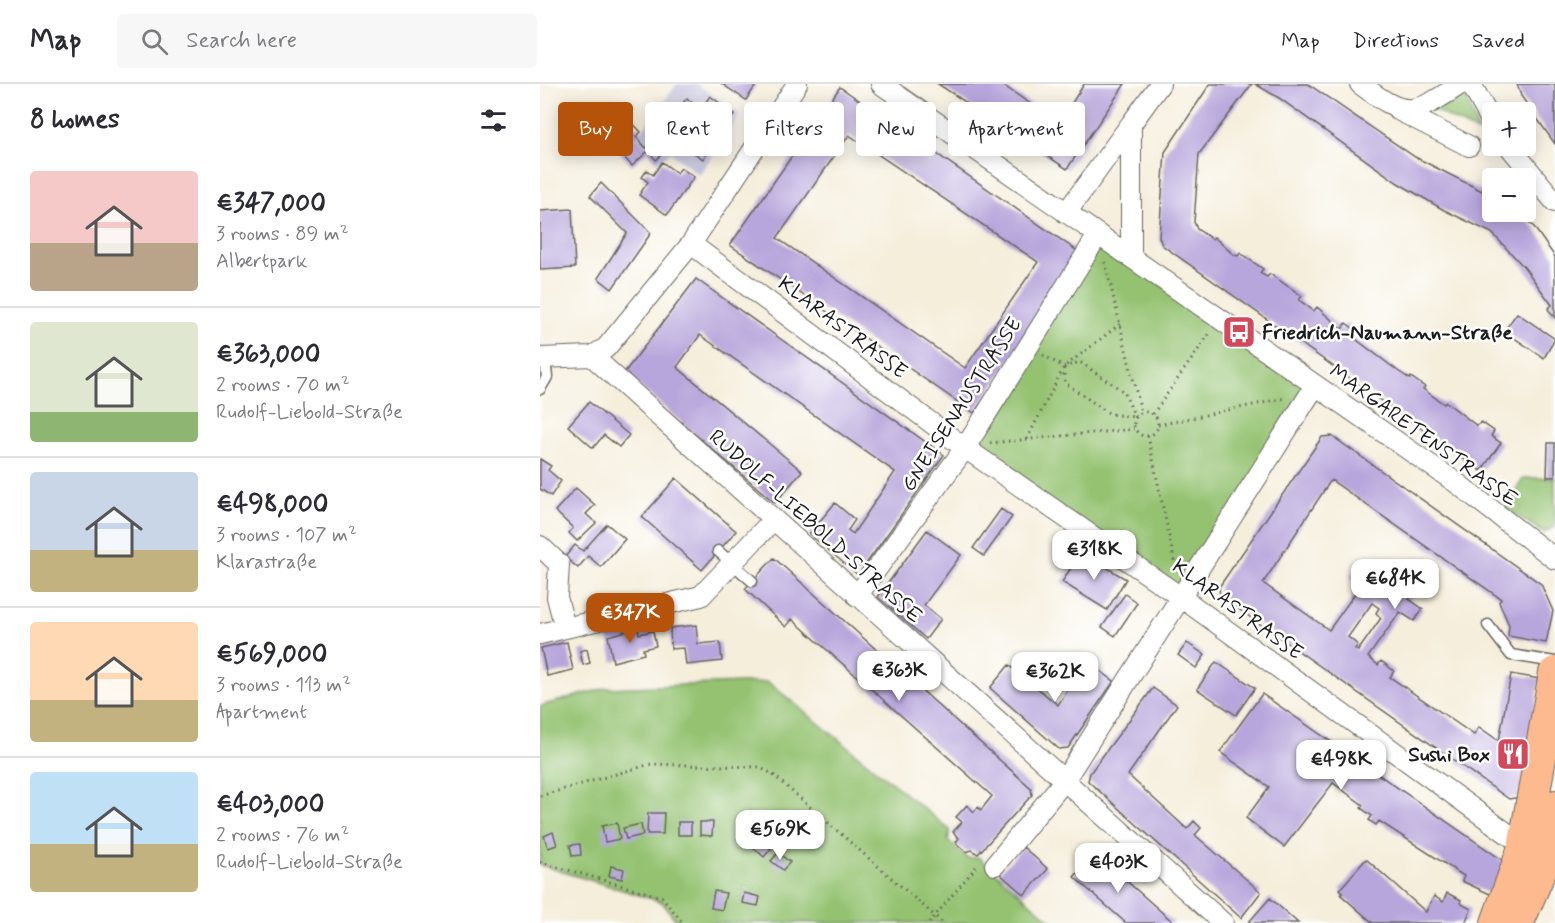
<!DOCTYPE html>
<meta charset="utf-8">
<style>
body{margin:0;font-family:Mynerve,sans-serif;background:#f7f7f7;color:#2b2b33;height:100vh;display:flex;flex-direction:column;font-size:22px;white-space:nowrap}
*{box-sizing:border-box;margin:0}
p{font-size:20px;color:#7c7c81}
.icon{flex:none;width:33px;height:33px;fill:none;stroke:currentColor;stroke-width:2;stroke-linecap:round;stroke-linejoin:round}
.map{position:relative;flex:1;overflow:hidden}
.drawer{display:flex;flex-direction:column;background:#fff;width:540px}
.drawer>*{flex:none}
.banner{position:absolute;left:18px;top:18px;width:570px;height:54px;display:flex;gap:12px}
.buttons{position:absolute;left:942px;top:18px;display:grid;gap:12px}
.buttons a{display:grid;place-items:center;width:54px;height:54px;border-radius:6px;background:#fff;box-shadow:0 3px 15px #0003;font-size:30px}
.price{position:absolute;translate:-50% -51px;padding:0 14px;border-radius:12px;background:#fff;color:#222;font-size:20px;line-height:39px;filter:drop-shadow(0 2px 3px #0008)}
.price::after{content:'';position:absolute;left:50%;top:36px;width:18px;height:14px;margin-left:-9px;background:inherit;clip-path:polygon(0 0,100% 0,50% 100%)}
.price.on{background:#b45309;color:#fff}
ul{padding:0;list-style:none}
li{display:flex;align-items:center;gap:18px;height:150px;padding:0 30px}
li+li{border-top:2px solid #e1e1e2}
li span{display:grid;place-items:center;flex:none;width:168px;height:120px;border-radius:6px;color:#555}
li>.icon{margin-inline-start:auto}
span .icon{width:72px;height:72px;fill:#fffc;stroke-width:1}
li b{font-size:26px}
h2{display:flex;justify-content:space-between;align-items:center;height:72px;padding:0 30px;font-size:26px}
.chip{padding:0 21px;border-radius:6px;background:#fff;box-shadow:0 3px 15px #0003;font-size:21px;line-height:54px}
.chip.on{background:#b45309;color:#fff}
header{display:flex;align-items:center;gap:36px;box-sizing:border-box;height:84px;padding:0 30px;background:#fff;border-bottom:2px solid #e1e1e2}
header strong{font-size:28px}
nav{display:flex;gap:33px;margin-inline-start:auto;font-size:21px}
.search{width:420px;height:54px;background:#f7f7f7;display:flex;align-items:center;gap:15px;box-sizing:border-box;padding:0 21px;border-radius:6px;color:#7c7c81;font-size:22px}
main{display:flex;flex:1;min-height:0}
.map>svg:first-child{display:block}
</style>
<header>
<strong>Map</strong>
<div class="search"><svg class="icon" aria-label="search" viewBox="0 0 24 24"><circle cx="10" cy="10" r="6"/><path d="M15 15l6 6"/></svg>Search here</div>
<nav><a>Map</a><a>Directions</a><a>Saved</a></nav>
</header>
<main>
<section class="drawer">
<h2>8 homes<svg class="icon" aria-label="filters" viewBox="0 0 24 24"><path d="M4 7h16M4 17h16"/><circle cx="9" cy="7" r="2"/><circle cx="15" cy="17" r="2"/></svg></h2>
<ul>
<li><span style="background:linear-gradient(#f6c9c9 60%,#b9a48a 0)"><svg class="icon" aria-label="home" viewBox="0 0 24 24"><path d="M3 11l9-7 9 7M6 9v11h12V9"/></svg></span><div><b>€347,000</b><p>3 rooms · 89 m²</p><p>Albertpark</p></div></li>
<li><span style="background:linear-gradient(#dfe7d0 75%,#8fb573 0)"><svg class="icon" aria-label="home" viewBox="0 0 24 24"><path d="M3 11l9-7 9 7M6 9v11h12V9"/></svg></span><div><b>€363,000</b><p>2 rooms · 70 m²</p><p>Rudolf-Liebold-Straße</p></div></li>
<li><span style="background:linear-gradient(#c9d6e8 65%,#c2b280 0)"><svg class="icon" aria-label="home" viewBox="0 0 24 24"><path d="M3 11l9-7 9 7M6 9v11h12V9"/></svg></span><div><b>€498,000</b><p>3 rooms · 107 m²</p><p>Klarastraße</p></div></li>
<li><span style="background:linear-gradient(#ffd9b3 65%,#c2b280 0)"><svg class="icon" aria-label="home" viewBox="0 0 24 24"><path d="M3 11l9-7 9 7M6 9v11h12V9"/></svg></span><div><b>€569,000</b><p>3 rooms · 113 m²</p><p>Apartment</p></div></li>
<li><span style="background:linear-gradient(#bfe0f5 60%,#c2b280 0)"><svg class="icon" aria-label="home" viewBox="0 0 24 24"><path d="M3 11l9-7 9 7M6 9v11h12V9"/></svg></span><div><b>€403,000</b><p>2 rooms · 76 m²</p><p>Rudolf-Liebold-Straße</p></div></li>
</ul>
</section>
<div class="map">
<svg width="1015" height="839" viewBox="0 0 1015 839">
<rect width="100%" height="100%" fill="#fff"/>
<filter id="ink" filterUnits="userSpaceOnUse"><feTurbulence type="fractalNoise" baseFrequency=".0167" numOctaves="2"/><feDisplacementMap in="SourceGraphic" scale="12" xChannelSelector="R" yChannelSelector="G"/><feConvolveMatrix kernelMatrix="1 2 1 2 8 2 1 2 1" color-interpolation-filters="sRGB"/></filter>
<filter id="wash" filterUnits="userSpaceOnUse"><feTurbulence type="fractalNoise" baseFrequency=".008" numOctaves="4" result="noise"/><feDisplacementMap in="SourceGraphic" scale="24" xChannelSelector="R" yChannelSelector="G"/><feGaussianBlur stdDeviation="1.35" result="paint"/><feColorMatrix in="noise" values="0 0 0 0 0 0 0 0 0 0 0 0 0 0 0 0 0 1.4 0 .05"/><feComposite in="paint" operator="in"/></filter>
<g filter="url(#wash)">
<rect width="100%" height="100%" fill="#f5eedb"/>
<path fill="#c3c1db" d="M137 0H157L200 31 159 91 130 68 118 78 79 34 84 30 101 48Z"/>
<path fill="#94c271" stroke="#586f46" stroke-width="1.5" d="M922 2 939 49 888 23Z
M560 158 767 303 641 508 431 363Z
M984 394H1015V442L1004 449 964 423Z
M228 598 410 746 408 757 427 774 438 773 514 839H138L122 818 0 781V622L66 604Z"/>
<g id="blocks">
<path fill="#b7a6db" fill-rule="evenodd" d="M182 0H217L206 16Z
M398 0H461L519 39 544 0H585L527 85Z
M670 0H712L659 70 654 138 657 145 672 155 674 153 694 171 698 172 700 169 723 185 720 189 727 193 730 190 762 212 759 216 774 227 777 223 802 245 806 239 817 247 813 253 858 287 870 295 871 293 885 303 883 305 904 320 906 318 937 342 941 338 954 347 951 352 961 359 941 387 622 161 619 153 625 68Z
M715 0H768L875 73 952 112V128H978L994 143 1015 173V234L1008 225 1012 221 984 183 952 149 904 126 858 99 739 14Z
M977 0H1015V60L981 12Z
M300 3 543 171 434 329 190 161ZM309 51 498 178 425 284 237 154Z
M170 12 195 30 187 39 163 22Z
M147 14 158 24 133 54 122 45 124 42 118 37 129 24 135 29Z
M84 30 101 48 96 53 106 64 111 59 121 71 116 76 108 67 92 82 70 58 87 43 79 34Z
M174 33 187 42 163 75 150 66Z
M122 78 137 89 141 84 154 93 127 131 99 111 108 98 102 93 107 86 113 91Z
M61 99 111 149 72 205 58 194 87 149 50 112Z
M32 125 35 184 0 186V127Z
M156 195 404 371 318 491 269 450 295 419 315 436 308 446 313 450 355 388 160 251 137 283 262 387 235 419 84 289Z
M977 229 1015 255 1004 274 964 247Z
M49 318 89 351 79 363 64 351 53 364 28 342Z
M792 352 1001 500 1013 527 1006 559 968 552 969 541 959 518 961 515 791 396 723 499 789 546 821 501 810 493 821 478 858 504 866 494 878 502 869 515 883 525 874 537 860 528 828 573 838 581 841 577 854 587 850 593 934 651 939 643 959 657 971 590 1000 595 981 713 969 715 680 512 679 503 782 353ZM832 519 839 524 836 529 841 534 818 567 815 565 818 561 808 553Z
M1008 359H1015V393H1007Z
M0 375 11 382 8 386 21 397 11 412 0 405Z
M136 394 196 447 162 486 102 433Z
M36 404 55 421 46 430 56 439 37 457 29 449 33 444 15 427Z
M461 425 472 433 444 472 433 464Z
M67 440 85 455 61 483 48 472 38 484 25 473 35 461 43 467Z
M387 446 421 471 384 521 401 535 386 555 338 513Z
M541 468 586 495 567 526 522 498Z
M234 474 491 704 492 711 438 770 432 766 426 768 418 761 416 758 419 754 413 748 422 738 416 733 427 721 434 728 438 723 441 726 452 712 252 535 246 543 205 505Z
M585 510 597 519 575 552 562 543Z
M156 541 158 560 180 558 182 577 146 581 144 564 131 565 130 544Z
M98 544 99 550 113 547 116 562 103 565 104 570 73 578 68 552Z
M27 558 33 586 7 592 1 564Z
M647 559 665 571 656 584 638 571Z
M47 565 50 579 43 581 40 567Z
M547 577 574 597 528 664 519 665 450 604 469 581 518 621Z
M676 578 715 604 696 631 657 605Z
M613 604 637 621 588 691 647 745 654 737 661 744 655 751 721 808 701 834 548 697 550 689Z
M722 610 962 776 965 785 952 811 922 797 924 792 839 737 836 741 829 736 832 732 821 724 823 721 793 699 744 763 706 734 729 703 680 668Z
M108 729H124L123 750H107Z
M138 738H151V751H138Z
M160 738H173L172 752 160 751Z
M77 739 80 755 65 758 62 742Z
M101 740 103 751 86 755 83 744Z
M13 748 17 761 8 764 4 752Z
M220 755 231 765 224 773 213 763Z
M40 760 41 771 32 772 30 761Z
M483 763 508 785 484 811 459 789Z
M238 769 250 778 243 786 231 777Z
M555 769 634 839H586L534 793Z
M826 775 886 828 894 812 903 818 907 809 921 816 920 819 931 825 925 839H833L801 811 803 808 800 805Z
M71 782 84 785 82 795 69 792Z
M174 807 186 809 182 826 171 824Z
M204 809 220 813 218 822 202 819Z
M730 814 758 839H708Z"/>
</g>
</g>
<g filter="url(#ink)">
<use href="#blocks" fill-opacity="0" stroke="#68665f" stroke-width="1.5"/>
<g fill="none" stroke-linecap="round" stroke-linejoin="round">
<defs>
<path id="lane" d="M0 305 7 293 5 274
M178 467 212 497
M948 541 971 571 1015 578"/>
<path id="street" d="M341 0 918 400 1015 475
M820 0C867 35 872 32 921 0
M931 0 952 38
M858 26 929 62
M591 40 620 0
M969 62 1015 118
M526 129 591 40V173
M151 160 425 364 642 514 990 766
M52 272 683 839
M0 274 52 272 66 264 151 160 257 0
M0 462 19 480 17 513 25 544
M317 512 425 364 558 151
M0 550 161 512 233 436
M455 781 524 697 775 302"/>
<path id="primary" d="M978 838 1006 773 1015 722
M957 839 984 764 1015 589"/>
</defs>
<use href="#lane" stroke="#68665f" stroke-width="13"/>
<use href="#street" stroke="#68665f" stroke-width="22"/>
<use href="#primary" stroke="#68665f" stroke-width="34"/>
<path stroke="#68665f" stroke-width="3" stroke-dasharray="1.5 4.5" stroke-linecap="butt" d="M565 178 601 328
M503 271 524 283 540 278 584 308 595 333
M524 284 525 299 570 330 595 333
M594 340a12 12 0 1 1 24 0a12 12 0 1 1-24 0Z
M613 330 670 249
M618 341 746 314
M608 352 636 485
M487 355 524 283 580 240
M450 359 594 345
M0 712 111 680 218 683 231 689 403 839
M0 778 122 813 143 839
M389 839 436 783"/>
<use href="#lane" stroke="#fff" stroke-width="10"/>
<use href="#street" stroke="#fff" stroke-width="20"/>
<use href="#primary" stroke="#fcba8e" stroke-width="32"/>
</g>
</g>
<defs>
<symbol id="bus-square" viewBox="-11 -11 22 22"><rect x="-9" y="-9" width="18" height="18" rx="4" fill="#d1495b" stroke="#fff"/><path d="M-5-6H5V4H4V6H2V4H-2V6H-4V4H-5ZM-3.5-4V0h7V-4ZM-3.5 1.2v1.5H-2V1.2ZM2 1.2v1.5H3.5V1.2Z" fill="#fff"/></symbol>
<symbol id="restaurant-square" viewBox="-11 -11 22 22"><rect x="-9" y="-9" width="18" height="18" rx="4" fill="#d1495b" stroke="#fff"/><path d="M-5-6h1v4h1v-4h1v4h1v-4h1v5L-1.5 .5V6h-2V.5L-5-1ZM5-6V6H3V1.5H1.5Q1.5-4 5-6Z" fill="#fff"/></symbol>
</defs>
<g fill-rule="evenodd">
<use href="#bus-square" x="680" y="229" width="38" height="38"/>
<use href="#restaurant-square" x="954" y="651" width="38" height="38"/>
</g>
<g text-anchor="middle" stroke-width="5" stroke-linejoin="round" paint-order="stroke">
<g font-size="21" fill="#1c1c1c" stroke="#fff">
<text transform="translate(303 243) rotate(37)" y="7">KLARASTRASSE</text>
<text transform="translate(421 320) rotate(-57)" y="7">GNEISENAUSTRASSE</text>
<text transform="translate(884 351) rotate(36)" y="7">MARGARETENSTRASSE</text>
<text transform="translate(276 442) rotate(42)" y="7">RUDOLF-LIEBOLD-STRASSE</text>
<text transform="translate(698 525) rotate(36)" y="7">KLARASTRASSE</text>
</g>
<g font-size="21" font-weight="bold" fill="#1c1c1c" stroke="#fff" text-anchor="start">
<text x="722" y="255">Friedrich-Naumann-Straße</text>
<text x="950" y="677" text-anchor="end">Sushi Box</text>
</g>
</g>
</svg>
<div class="buttons">
<a>+</a>
<a>−</a>
</div>
<b class="price" style="left:554px;top:497px">€318K</b>
<b class="price" style="left:855px;top:526px">€684K</b>
<b class="price on" style="left:90px;top:560px">€347K</b>
<b class="price" style="left:359px;top:618px">€363K</b>
<b class="price" style="left:515px;top:619px">€362K</b>
<b class="price" style="left:801px;top:707px">€498K</b>
<b class="price" style="left:240px;top:777px">€569K</b>
<b class="price" style="left:578px;top:810px">€403K</b>
<div class="banner">
<a class="chip on">Buy</a>
<a class="chip">Rent</a>
<a class="chip">Filters</a>
<a class="chip">New</a>
<a class="chip">Apartment</a>
</div>
</div>
</main>
